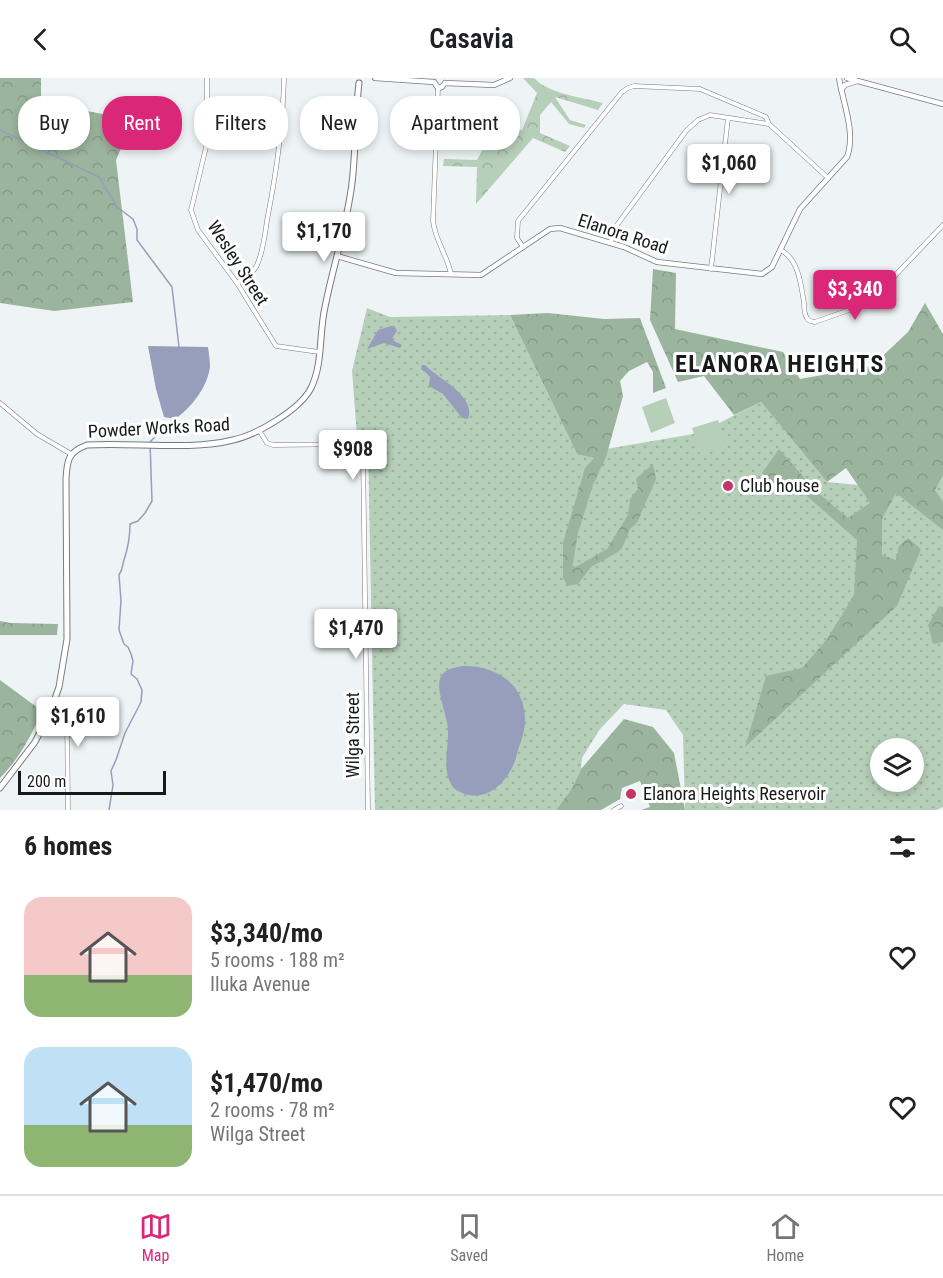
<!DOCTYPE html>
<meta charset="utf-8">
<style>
body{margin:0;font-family:"Roboto Condensed",sans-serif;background:#f6f6f6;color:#202124;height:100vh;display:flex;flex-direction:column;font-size:22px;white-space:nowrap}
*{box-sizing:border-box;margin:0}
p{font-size:20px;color:#757577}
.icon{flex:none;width:33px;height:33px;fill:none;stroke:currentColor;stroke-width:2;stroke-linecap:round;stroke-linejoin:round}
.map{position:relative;height:732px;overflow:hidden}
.drawer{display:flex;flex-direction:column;background:#fff;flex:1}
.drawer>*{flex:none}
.banner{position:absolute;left:18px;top:18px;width:600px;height:54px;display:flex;gap:12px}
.controls{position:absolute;left:870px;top:660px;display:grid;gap:12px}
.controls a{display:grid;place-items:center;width:54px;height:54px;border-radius:50%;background:#fff;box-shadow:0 3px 9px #0003;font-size:30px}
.scale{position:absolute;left:18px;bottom:15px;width:148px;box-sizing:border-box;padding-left:6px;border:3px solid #181a1a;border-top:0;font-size:16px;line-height:21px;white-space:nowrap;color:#181a1a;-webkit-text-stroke:4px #fff;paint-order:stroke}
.price{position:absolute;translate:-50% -51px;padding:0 14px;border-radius:6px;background:#fff;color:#222;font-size:20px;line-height:39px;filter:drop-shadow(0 2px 3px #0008)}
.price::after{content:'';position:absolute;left:50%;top:36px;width:18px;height:14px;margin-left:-9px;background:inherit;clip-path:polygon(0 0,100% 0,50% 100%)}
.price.selected{background:#db2777;color:#fff}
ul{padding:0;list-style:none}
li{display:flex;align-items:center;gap:18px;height:150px;padding:0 24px}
li span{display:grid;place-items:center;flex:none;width:168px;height:120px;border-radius:18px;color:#555}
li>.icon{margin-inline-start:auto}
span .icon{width:72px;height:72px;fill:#fffc;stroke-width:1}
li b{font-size:26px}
h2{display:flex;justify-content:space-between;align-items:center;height:72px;padding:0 24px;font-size:26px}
.tag{padding:0 21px;border-radius:24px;background:#fff;box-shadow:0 3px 9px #0003;font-size:21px;line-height:54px}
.tag.selected{background:#db2777;color:#fff}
header{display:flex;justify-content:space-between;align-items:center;height:78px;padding:0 24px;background:#fff;font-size:27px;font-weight:600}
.menu{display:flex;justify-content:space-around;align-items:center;height:84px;border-top:2px solid #e0e0e0;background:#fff;font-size:16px;color:#757577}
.menu a{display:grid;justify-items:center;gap:3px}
.menu .selected{color:#db2777}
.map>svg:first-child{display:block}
</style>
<header><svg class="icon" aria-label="back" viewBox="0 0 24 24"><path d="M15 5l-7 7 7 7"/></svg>Casavia<svg class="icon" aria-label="search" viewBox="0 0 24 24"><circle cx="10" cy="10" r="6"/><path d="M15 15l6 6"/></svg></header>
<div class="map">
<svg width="943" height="732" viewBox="0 0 943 732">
<defs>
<pattern id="grass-dots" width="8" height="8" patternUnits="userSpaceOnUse" patternTransform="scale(1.5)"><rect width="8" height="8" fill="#b6cfb8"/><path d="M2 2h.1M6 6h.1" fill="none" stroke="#9cb19e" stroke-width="1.8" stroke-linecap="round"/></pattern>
<pattern id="forest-crowns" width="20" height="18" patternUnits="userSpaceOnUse" patternTransform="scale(1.5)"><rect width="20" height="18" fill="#9bb49d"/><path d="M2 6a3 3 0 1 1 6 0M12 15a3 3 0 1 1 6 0" fill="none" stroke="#859a87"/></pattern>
<pattern id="park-crowns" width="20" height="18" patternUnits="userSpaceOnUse" patternTransform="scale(1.5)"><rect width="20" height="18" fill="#b6cfb8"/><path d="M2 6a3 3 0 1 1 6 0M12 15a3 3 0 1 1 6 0" fill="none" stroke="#9cb19e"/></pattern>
</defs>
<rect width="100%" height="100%" fill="#eef4f5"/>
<path fill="url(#grass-dots)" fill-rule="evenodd" d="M367 230 390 239 510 237 577 376 699 355 761 324 827 404 858 407 943 377V729L937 732H685L683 657 666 632 624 626 600 651 582 680 581 691 572 710 556 732H375L368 363 357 358 352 293ZM880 670H914V704H880Z"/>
<path fill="url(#forest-crowns)" d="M0 0H41V24L133 42 116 82 133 224 54 233 0 225Z
M653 191 676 195 675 251 783 274 800 301 872 288 908 254 925 225 943 256V397L935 412 943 424V452L896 415 882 441V477L896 482 899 468 908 460 921 471 897 528 745 669 766 598 802 590 827 561 854 517 857 462 807 418 776 409 762 395 779 371 816 413 848 440 870 425 846 390 827 404 761 324 734 337 704 298 678 304 650 242Z
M548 235 604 241 640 240 666 310 653 315V294L647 284 629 293 620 303 623 318 606 379 593 407 578 455 572 491 607 471 628 437 630 421 638 411 636 401 653 386 656 401 637 445 630 451 622 470 618 474 591 489 578 506 568 508 563 500V465L585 390 594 380 577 376 510 237Z
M939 528 943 529V564L933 566 928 547Z
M0 543 10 545 58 546 57 557H0Z
M0 602 42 633C31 658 20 680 0 700Z
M624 641 653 649 674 675 685 732H641L650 729 640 703 622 710 620 721 601 732H556L572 710 581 691Z"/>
<path fill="url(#park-crowns)" d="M523 0H534C549 16 581 19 603 25L598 32 555 19 570 42 586 47 584 50 569 46 551 24 540 37V55L570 68 565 74 533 60 476 126 477 89 443 88 444 81 477 82 494 50 522 52 537 15Z"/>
<path fill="#b6cfb8" d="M666 320 675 345 651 355 642 329Z
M718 342 726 368 700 376 692 350Z"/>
<path fill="#969ebb" d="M391 248 395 249 397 253 392 260 394 263 402 267 400 270 384 265 367 271 378 252Z
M148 268 208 269C209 276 210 283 210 289 207 310 191 330 175 341L164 339 156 311Z
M422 287H425C437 300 477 318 468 341L462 340 443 316 429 308 430 298 421 291Z
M462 588C495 587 524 605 525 640 526 652 520 665 517 676 512 698 491 724 465 716 460 714 453 711 451 706 442 690 449 668 448 651 447 637 436 613 440 601 443 591 454 590 462 588Z"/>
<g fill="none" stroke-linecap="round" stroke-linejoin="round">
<path stroke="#969ebb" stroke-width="1.5" d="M0 52 99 99 117 129 133 141 137 151V162L172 209 179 269
M109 732 113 707 111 693 116 682 125 655 141 624 142 612 137 601 131 596 133 583 131 576 128 569 124 566 119 552 121 523 119 497C123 491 122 488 124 482 128 470 130 460 130 446L138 443 145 435 152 423 150 364 173 341"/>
<defs>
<path id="minor" d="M207 0V65L191 132 198 152 237 205 276 268 319 274
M438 10 433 143C435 162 447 177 451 196
M610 165 617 147 686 53 698 42 710 37 769 46
M523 169 517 160 518 143 622 14 628 10 634 8 700 11 766 39 769 46 828 100
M781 172C799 182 801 207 804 225 804 229 804 236 807 240 809 244 811 243 815 244L869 225 943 147
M711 191 728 40
M237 205C244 200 253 196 257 187 264 172 265 153 268 137 277 91 283 47 284 0
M0 325 37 356 71 376
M259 352 267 365 273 367 355 366 361 369 363 374 368 732
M55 620 67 637 68 732
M614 732 621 728"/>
<path id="tertiary" d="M375 0 434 4
M847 0 943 26
M434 4 438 10 442 9 445 5
M445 5 494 7 510 0
M841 12 845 7 857 3
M337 178 396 195 481 197 550 151 560 150 624 169 657 184 762 196 772 189 800 131 847 79C856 55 843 25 839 0"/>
<path id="secondary" d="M0 710 35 664 51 632 59 609 67 561 66 401C67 382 68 374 87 367 133 364 190 373 233 362 256 357 300 332 311 310 323 286 319 255 325 229 333 188 347 147 352 105 356 71 355 38 359 5"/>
</defs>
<use href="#minor" stroke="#777c7d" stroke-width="5"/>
<use href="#tertiary" stroke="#777c7d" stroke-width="6"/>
<use href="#secondary" stroke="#777c7d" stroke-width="7"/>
<use href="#minor" stroke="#fff" stroke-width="4"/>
<use href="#tertiary" stroke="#fff" stroke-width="4.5"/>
<use href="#secondary" stroke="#fff" stroke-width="5"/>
</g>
<g fill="#c33562" stroke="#fff" stroke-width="2">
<circle cx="728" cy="408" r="6"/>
<circle cx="631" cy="716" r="6"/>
</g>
<g text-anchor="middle" stroke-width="6" stroke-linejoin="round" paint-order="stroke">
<g font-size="18" fill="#181a1a" stroke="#fff">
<text transform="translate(623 156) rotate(18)" y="6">Elanora Road</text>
<text transform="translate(238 185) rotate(57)" y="6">Wesley Street</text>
<text transform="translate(159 350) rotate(-3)" y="6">Powder Works Road</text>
<text transform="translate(353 657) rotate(-90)" y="6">Wilga Street</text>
</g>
<g font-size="18" fill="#181a1a" stroke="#fff" text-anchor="start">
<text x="740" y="414">Club house</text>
<text x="643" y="722">Elanora Heights Reservoir</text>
</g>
<g font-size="24" font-weight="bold" letter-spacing="1.5" fill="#181a1a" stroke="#fff">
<text x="780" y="294">ELANORA HEIGHTS</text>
</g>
</g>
</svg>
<div class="controls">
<a><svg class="icon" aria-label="layers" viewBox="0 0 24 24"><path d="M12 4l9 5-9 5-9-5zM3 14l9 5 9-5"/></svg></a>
</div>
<div class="scale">200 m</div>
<b class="price" style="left:729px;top:117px">$1,060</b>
<b class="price" style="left:324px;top:185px">$1,170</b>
<b class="price selected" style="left:855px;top:243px">$3,340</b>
<b class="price" style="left:353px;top:403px">$908</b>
<b class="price" style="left:356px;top:582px">$1,470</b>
<b class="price" style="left:78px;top:670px">$1,610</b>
<div class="banner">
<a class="tag">Buy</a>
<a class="tag selected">Rent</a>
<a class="tag">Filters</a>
<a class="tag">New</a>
<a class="tag">Apartment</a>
</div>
</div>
<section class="drawer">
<h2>6 homes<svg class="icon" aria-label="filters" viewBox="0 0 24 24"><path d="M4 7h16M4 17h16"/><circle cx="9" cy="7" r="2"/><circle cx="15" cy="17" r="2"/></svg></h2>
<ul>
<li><span style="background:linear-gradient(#f6c9c9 65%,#8fb573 0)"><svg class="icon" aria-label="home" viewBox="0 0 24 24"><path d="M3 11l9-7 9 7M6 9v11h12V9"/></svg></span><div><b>$3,340/mo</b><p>5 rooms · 188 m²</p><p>Iluka Avenue</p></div><svg class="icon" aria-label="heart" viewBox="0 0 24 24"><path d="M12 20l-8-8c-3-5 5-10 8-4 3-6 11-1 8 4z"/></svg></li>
<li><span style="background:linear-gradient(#bfe0f5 65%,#8fb573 0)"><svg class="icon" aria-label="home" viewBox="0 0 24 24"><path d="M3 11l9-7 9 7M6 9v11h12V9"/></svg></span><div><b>$1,470/mo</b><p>2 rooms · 78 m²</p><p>Wilga Street</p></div><svg class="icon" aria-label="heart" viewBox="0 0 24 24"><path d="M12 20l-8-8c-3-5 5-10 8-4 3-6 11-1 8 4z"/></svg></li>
</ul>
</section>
<nav class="menu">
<a class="selected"><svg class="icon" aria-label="map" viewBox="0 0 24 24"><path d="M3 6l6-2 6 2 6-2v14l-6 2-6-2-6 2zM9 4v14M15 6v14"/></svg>Map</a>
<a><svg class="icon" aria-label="saved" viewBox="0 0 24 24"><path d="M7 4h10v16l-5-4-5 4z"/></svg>Saved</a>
<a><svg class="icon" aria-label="home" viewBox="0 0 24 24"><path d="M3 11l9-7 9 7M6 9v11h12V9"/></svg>Home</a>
</nav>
